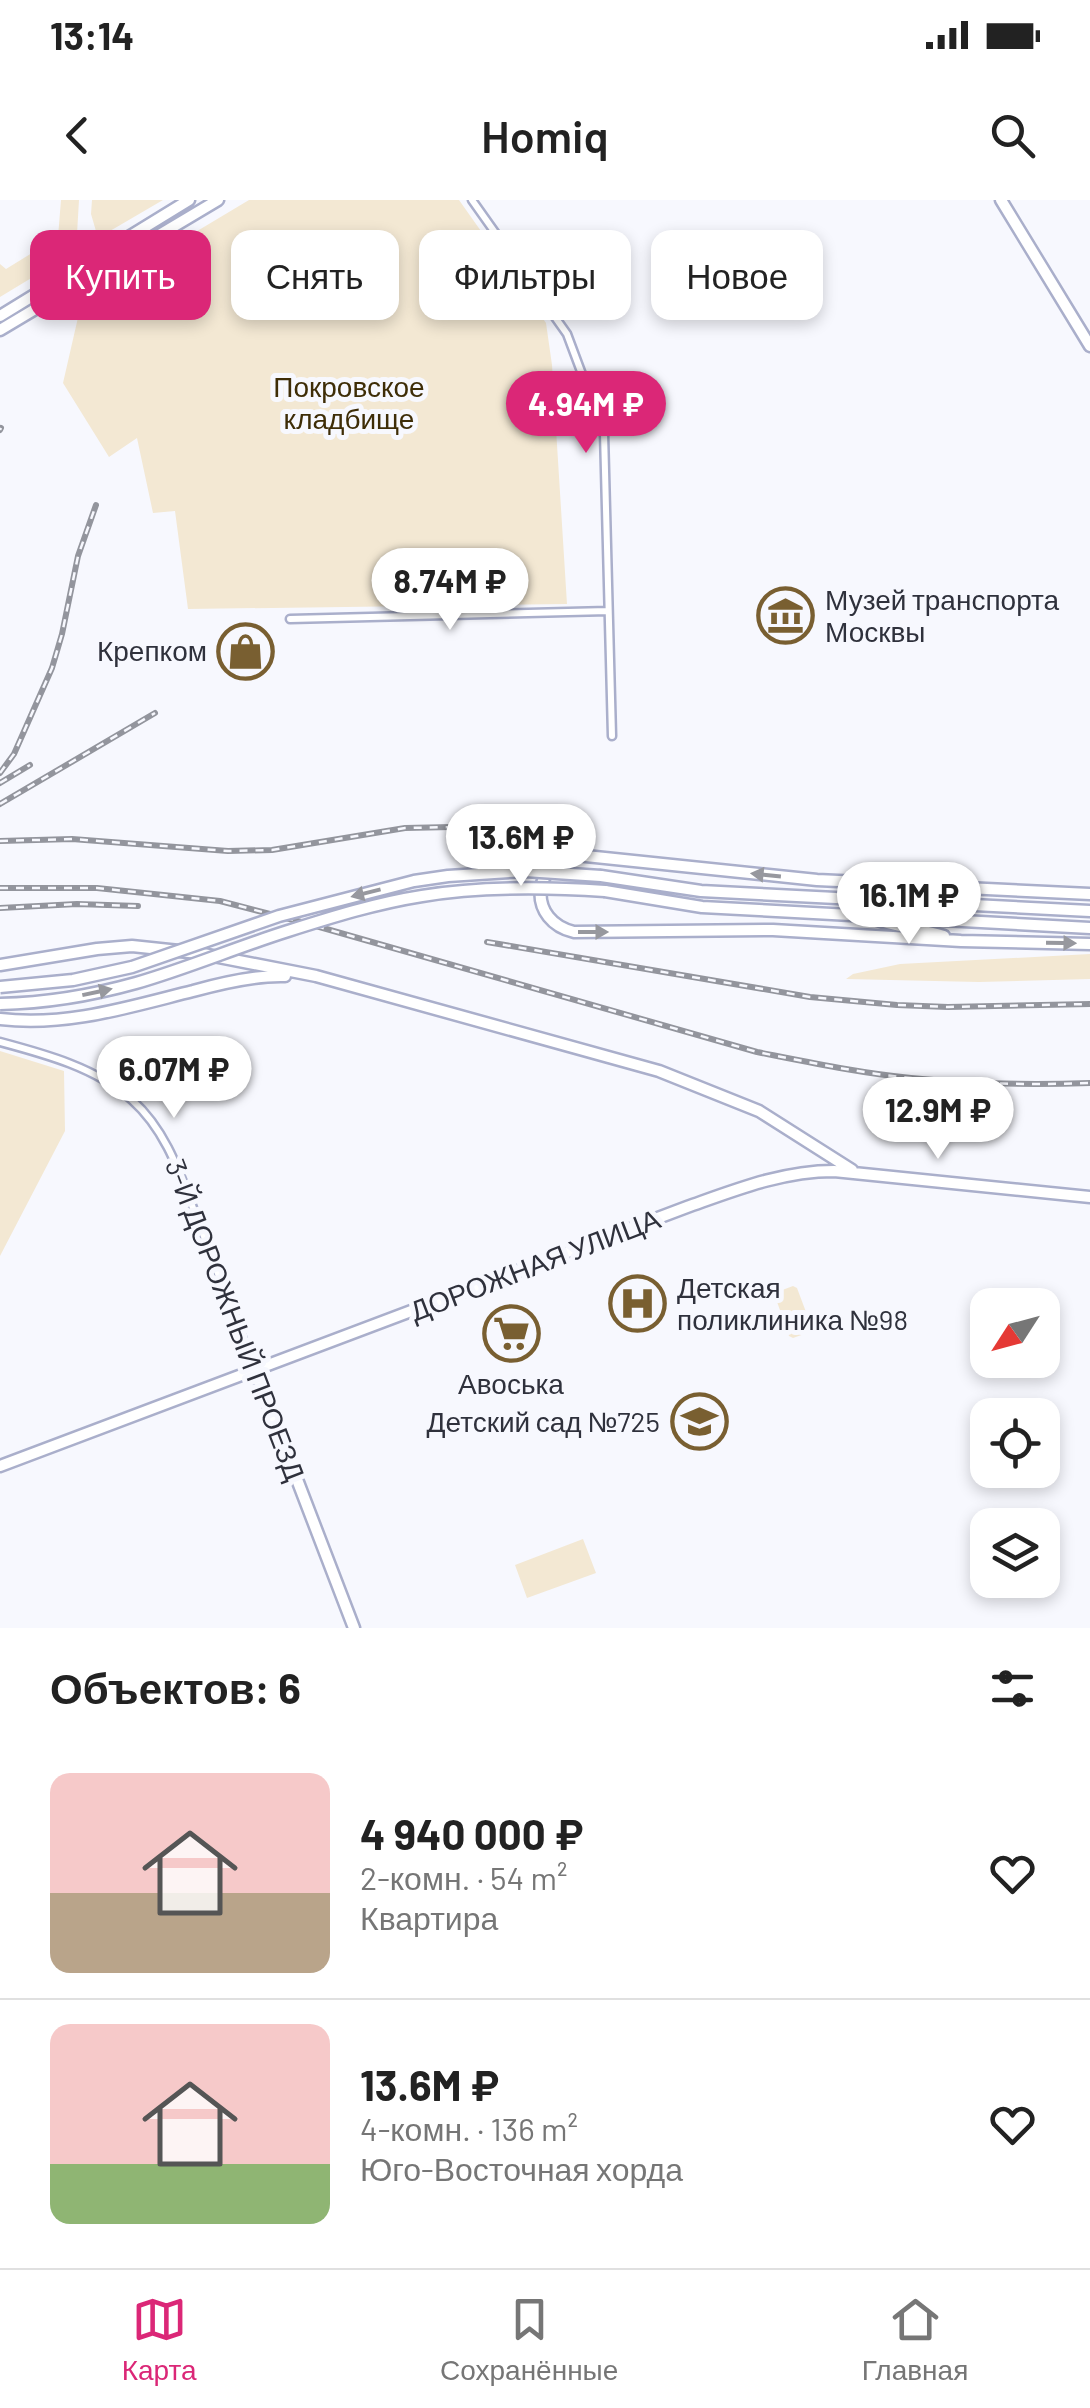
<!DOCTYPE html>
<html lang="ru">
<meta charset="utf-8">
<style>
body{margin:0;font-family:Barlow,sans-serif;background:#f6f6f6;color:#222;height:100vh;display:flex;flex-direction:column;font-size:38px;white-space:nowrap}
*{box-sizing:border-box;margin:0}
p{font-size:32px;color:#767676}
.icon{flex:none;width:55px;height:55px;fill:none;stroke:currentColor;stroke-width:2;stroke-linecap:round;stroke-linejoin:round}
.map{position:relative;height:1428px;overflow:hidden}
.side{display:flex;flex-direction:column;background:#fff;flex:1}
.side>*{flex:none}
.banner{position:absolute;left:30px;top:30px;width:1030px;height:90px;display:flex;gap:20px}
.needle{width:65px;rotate:234deg}
.buttons{position:absolute;left:970px;top:1088px;display:grid;gap:20px}
.buttons a{display:grid;place-items:center;width:90px;height:90px;border-radius:20px;background:#fff;box-shadow:0 5px 15px #0003;font-size:50px}
.price{position:absolute;translate:-50% -85px;padding:0 22px;border-radius:35px;background:#fff;color:#222;font-size:32px;line-height:65px;filter:drop-shadow(0 2px 5px #0008)}
.price::after{content:'';position:absolute;left:50%;top:60px;width:30px;height:22px;margin-left:-15px;background:inherit;clip-path:polygon(0 0,100% 0,50% 100%)}
.price.active{background:#db2777;color:#fff}
ul{padding:0;list-style:none}
li{display:flex;align-items:center;gap:30px;height:250px;padding:0 50px}
li+li{border-top:2px solid #e0e0e0}
li span{display:grid;place-items:center;flex:none;width:280px;height:200px;border-radius:20px;color:#555}
li>.icon{margin-inline-start:auto}
span .icon{width:120px;height:120px;fill:#fffc;stroke-width:1}
li b{font-size:42px}
h2{display:flex;justify-content:space-between;align-items:center;height:120px;padding:0 50px;font-size:42px}
.pill{padding:0 35px;border-radius:20px;background:#fff;box-shadow:0 5px 15px #0003;font-size:35px;line-height:90px}
.pill.active{background:#db2777;color:#fff}
.status{display:flex;justify-content:space-between;align-items:center;height:70px;padding:0 50px;background:#fff;direction:ltr}
.status svg{height:28px;fill:currentColor}
header{display:flex;justify-content:space-between;align-items:center;height:130px;padding:0 50px;background:#fff;font-size:45px;font-weight:600}
.menu{display:flex;justify-content:space-around;align-items:center;height:140px;border-top:2px solid #e0e0e0;background:#fff;font-size:28px;color:#767676}
.menu a{display:grid;justify-items:center;gap:5px}
.menu .active{color:#db2777}
.map>svg:first-child{display:block}
</style>
<div class="status"><b>13:14</b><svg viewBox="0 0 49 12"><path d="M0 12V9h3v3zM5 12V6h3v6zM10 12V3h3v9zM15 12V0h3v12zM26 1h20v11H26zM47 4h2v5h-2z"/></svg></div>
<header><svg class="icon" aria-label="back" viewBox="0 0 24 24"><path d="M15 5l-7 7 7 7"/></svg>Homiq<svg class="icon" aria-label="search" viewBox="0 0 24 24"><circle cx="10" cy="10" r="6"/><path d="M15 15l6 6"/></svg></header>
<div class="map">
<svg width="1090" height="1428" viewBox="0 0 1090 1428">
<rect width="100%" height="100%" fill="#f7f8fe"/>
<path fill="#f3e8d3" d="M61 0H79L76 51 0 97V64L6 69 58 37Z
M92 0H163L98 38 91 14Z
M249 0H459L546 123 552 165 567 404 188 409 175 311 153 313 137 238 109 257 63 183 82 100Z
M1090 754V779L979 782 846 779 853 774 900 764Z
M0 851 64 871 65 931 0 1056Z
M793 1086 797 1088 812 1128 810 1132 793 1138 789 1136 775 1096 777 1092Z
M583 1339 596 1373 527 1398 515 1365Z"/>
<g fill="none" stroke-linecap="round" stroke-linejoin="round">
<defs>
<path id="street" d="M472 0 567 134 604 233 612 536
M290 419 608 411
M0 842C45 854 97 868 132 900 169 933 182 981 200 1026 218 1074 236 1121 254 1169"/>
<path id="secondary" d="M1001 0 1090 146
M0 116 189 0
M0 130 218 0
M968 687 817 680 576 655C530 664 528 721 574 732L773 730 961 741 1090 744
M966 688 1090 694
M897 697 944 690
M874 719C897 727 920 729 944 736
M0 765 97 749 132 746 198 753 316 776 659 871 759 911 852 970
M0 819C66 827 129 807 193 791 222 783 255 775 285 776
M255 1170 354 1428
M0 1266 687 1007C735 990 782 971 834 971L1090 997"/>
<path id="primary" d="M601 676 701 691 1090 711
M605 691 702 707 1090 728"/>
</defs>
<use href="#street" stroke="#aaafcb" stroke-width="11"/>
<use href="#secondary" stroke="#aaafcb" stroke-width="15"/>
<use href="#primary" stroke="#aaafcb" stroke-width="15"/>
<use href="#street" stroke="#fff" stroke-width="6"/>
<use href="#secondary" stroke="#fff" stroke-width="10"/>
<use href="#primary" stroke="#fff" stroke-width="10"/>
<defs>
<path id="rail" d="M0 230 1 228
M0 573 14 554 52 468 62 434 78 356 96 305
M0 583 30 565
M0 604 155 513
M0 641 72 639 228 651 272 650 405 628 551 625
M0 688H97L220 701 309 724 757 852C808 862 859 873 911 878 970 884 1030 885 1090 883
M0 708 77 704 138 706
M487 742 810 797 897 805 948 807 1090 804"/>
</defs>
<use href="#rail" stroke="#93959d" stroke-width="6"/>
<use href="#rail" stroke="#f7f8fe" stroke-width="2.5" stroke-dasharray="8" stroke-linecap="butt"/>
<defs>
<path id="primary-bridge" d="M0 787 73 780 132 767 279 716 414 681 448 676 525 671 601 676
M0 804C45 803 93 795 136 783 188 768 237 747 288 731 332 717 377 703 422 696 482 686 544 687 605 691"/>
</defs>
<use href="#primary-bridge" stroke="#aaafcb" stroke-width="15" stroke-linecap="butt"/>
<use href="#primary-bridge" stroke="#fff" stroke-width="10"/>
</g>
<defs><path id="oneway-solid" d="M-6-.8H1V-3.2L6.5 0L1 3.2V.8H-6Z" transform="scale(2.5)"/></defs>
<g fill="#97989e">
<use href="#oneway-solid" transform="translate(766 675) rotate(-174)"/>
<use href="#oneway-solid" transform="translate(366 693) rotate(166)"/>
<use href="#oneway-solid" transform="translate(593 732)"/>
<use href="#oneway-solid" transform="translate(1061 743) rotate(1)"/>
<use href="#oneway-solid" transform="translate(97 792) rotate(-12)"/>
</g>
<defs>
<symbol id="museum-ring" viewBox="-11 -11 22 22"><circle r="9.5" fill="#f7f8fe" stroke="#795f31" stroke-width="1.5"/><path d="M0-6L6-3V-2H-6V-3ZM-5-1h2V3h-2ZM-1-1h2V3h-2ZM3-1h2V3H3ZM-6 4H6V6H-6Z" fill="#795f31"/></symbol>
<symbol id="shop-ring" viewBox="-11 -11 22 22"><circle r="9.5" fill="#f7f8fe" stroke="#795f31" stroke-width="1.5"/><path d="M-5-2.5h2.3a2.7 3.5 0 0 1 5.4 0H5L5.5 6h-11ZM-1.5-2.5h3a1.5 2.3 0 0 0-3 0Z" fill="#795f31"/></symbol>
<symbol id="hospital-ring" viewBox="-11 -11 22 22"><circle r="9.5" fill="#f7f8fe" stroke="#795f31" stroke-width="1.5"/><path d="M-5-5h3v3.5h4V-5h3V5h-3V1.5h-4V5h-3Z" fill="#795f31"/></symbol>
<symbol id="supermarket-ring" viewBox="-11 -11 22 22"><circle r="9.5" fill="#f7f8fe" stroke="#795f31" stroke-width="1.5"/><path d="M-6-5.5h2.5l.6 2H6L4.5 2H-2.5L-4.4-4H-6ZM-1.5 3.2a1.3 1.3 0 1 0 .1 0ZM3 3.2a1.3 1.3 0 1 0 .1 0Z" fill="#795f31"/></symbol>
<symbol id="school-ring" viewBox="-11 -11 22 22"><circle r="9.5" fill="#f7f8fe" stroke="#795f31" stroke-width="1.5"/><path d="M0-5L7-2L0 1L-7-2ZM-4 1L0 2.5L4 1V4Q0 6-4 4Z" fill="#795f31"/></symbol>
</defs>
<g fill-rule="evenodd">
<use href="#museum-ring" x="754" y="384" width="63" height="63"/>
<use href="#shop-ring" x="214" y="420" width="63" height="63"/>
<use href="#hospital-ring" x="606" y="1072" width="63" height="63"/>
<use href="#supermarket-ring" x="480" y="1102" width="63" height="63"/>
<use href="#school-ring" x="668" y="1190" width="63" height="63"/>
</g>
<g text-anchor="middle" stroke-width="10" stroke-linejoin="round" paint-order="stroke">
<g font-size="28" fill="#3e2d07" stroke="#f7f8fe">
<text x="349" y="197">Покровское<tspan x="349" dy="32">кладбище</tspan></text>
</g>
<g font-size="28" fill="#2f313c" stroke="#f7f8fe" text-anchor="start">
<text x="825" y="410">Музей транспорта<tspan x="825" dy="32">Москвы</tspan></text>
<text x="207" y="461" text-anchor="end">Крепком</text>
<text x="677" y="1098">Детская<tspan x="677" dy="32">поликлиника №98</tspan></text>
<text x="511" y="1194" text-anchor="middle">Авоська</text>
<text x="660" y="1232" text-anchor="end">Детский сад №725</text>
</g>
<g font-size="28" fill="#2f313c" stroke="#f7f8fe">
<text transform="translate(535 1065) rotate(-21)" y="10">ДОРОЖНАЯ УЛИЦА</text>
<text transform="translate(235 1120) rotate(69)" y="10">3-Й ДОРОЖНЫЙ ПРОЕЗД</text>
</g>
</g>
</svg>
<div class="buttons">
<a><svg class="needle" viewBox="-14 -14 28 28"><path d="M0-13l5 13h-10z" fill="#e53935"/><path d="M0 13l5-13h-10z" fill="#767676"/></svg></a>
<a><svg class="icon" aria-label="locate" viewBox="0 0 24 24"><circle cx="12" cy="12" r="6"/><path d="M12 2v4M12 18v4M2 12h4M18 12h4"/></svg></a>
<a><svg class="icon" aria-label="layers" viewBox="0 0 24 24"><path d="M12 4l9 5-9 5-9-5zM3 14l9 5 9-5"/></svg></a>
</div>
<b class="price active" style="left:586px;top:256px">4.94M ₽</b>
<b class="price" style="left:450px;top:433px">8.74M ₽</b>
<b class="price" style="left:521px;top:689px">13.6M ₽</b>
<b class="price" style="left:909px;top:747px">16.1M ₽</b>
<b class="price" style="left:174px;top:921px">6.07M ₽</b>
<b class="price" style="left:938px;top:962px">12.9M ₽</b>
<div class="banner">
<a class="pill active">Купить</a>
<a class="pill">Снять</a>
<a class="pill">Фильтры</a>
<a class="pill">Новое</a>
</div>
</div>
<section class="side">
<h2>Объектов: 6<svg class="icon" aria-label="filters" viewBox="0 0 24 24"><path d="M4 7h16M4 17h16"/><circle cx="9" cy="7" r="2"/><circle cx="15" cy="17" r="2"/></svg></h2>
<ul>
<li><span style="background:linear-gradient(#f6c9c9 60%,#b9a48a 0)"><svg class="icon" aria-label="home" viewBox="0 0 24 24"><path d="M3 11l9-7 9 7M6 9v11h12V9"/></svg></span><div><b>4 940 000 ₽</b><p>2-комн. · 54 m²</p><p>Квартира</p></div><svg class="icon" aria-label="heart" viewBox="0 0 24 24"><path d="M12 20l-8-8c-3-5 5-10 8-4 3-6 11-1 8 4z"/></svg></li>
<li><span style="background:linear-gradient(#f6c9c9 70%,#8fb573 0)"><svg class="icon" aria-label="home" viewBox="0 0 24 24"><path d="M3 11l9-7 9 7M6 9v11h12V9"/></svg></span><div><b>13.6M ₽</b><p>4-комн. · 136 m²</p><p>Юго-Восточная хорда</p></div><svg class="icon" aria-label="heart" viewBox="0 0 24 24"><path d="M12 20l-8-8c-3-5 5-10 8-4 3-6 11-1 8 4z"/></svg></li>
</ul>
</section>
<nav class="menu">
<a class="active"><svg class="icon" aria-label="map" viewBox="0 0 24 24"><path d="M3 6l6-2 6 2 6-2v14l-6 2-6-2-6 2zM9 4v14M15 6v14"/></svg>Карта</a>
<a><svg class="icon" aria-label="saved" viewBox="0 0 24 24"><path d="M7 4h10v16l-5-4-5 4z"/></svg>Сохранённые</a>
<a><svg class="icon" aria-label="home" viewBox="0 0 24 24"><path d="M3 11l9-7 9 7M6 9v11h12V9"/></svg>Главная</a>
</nav>
